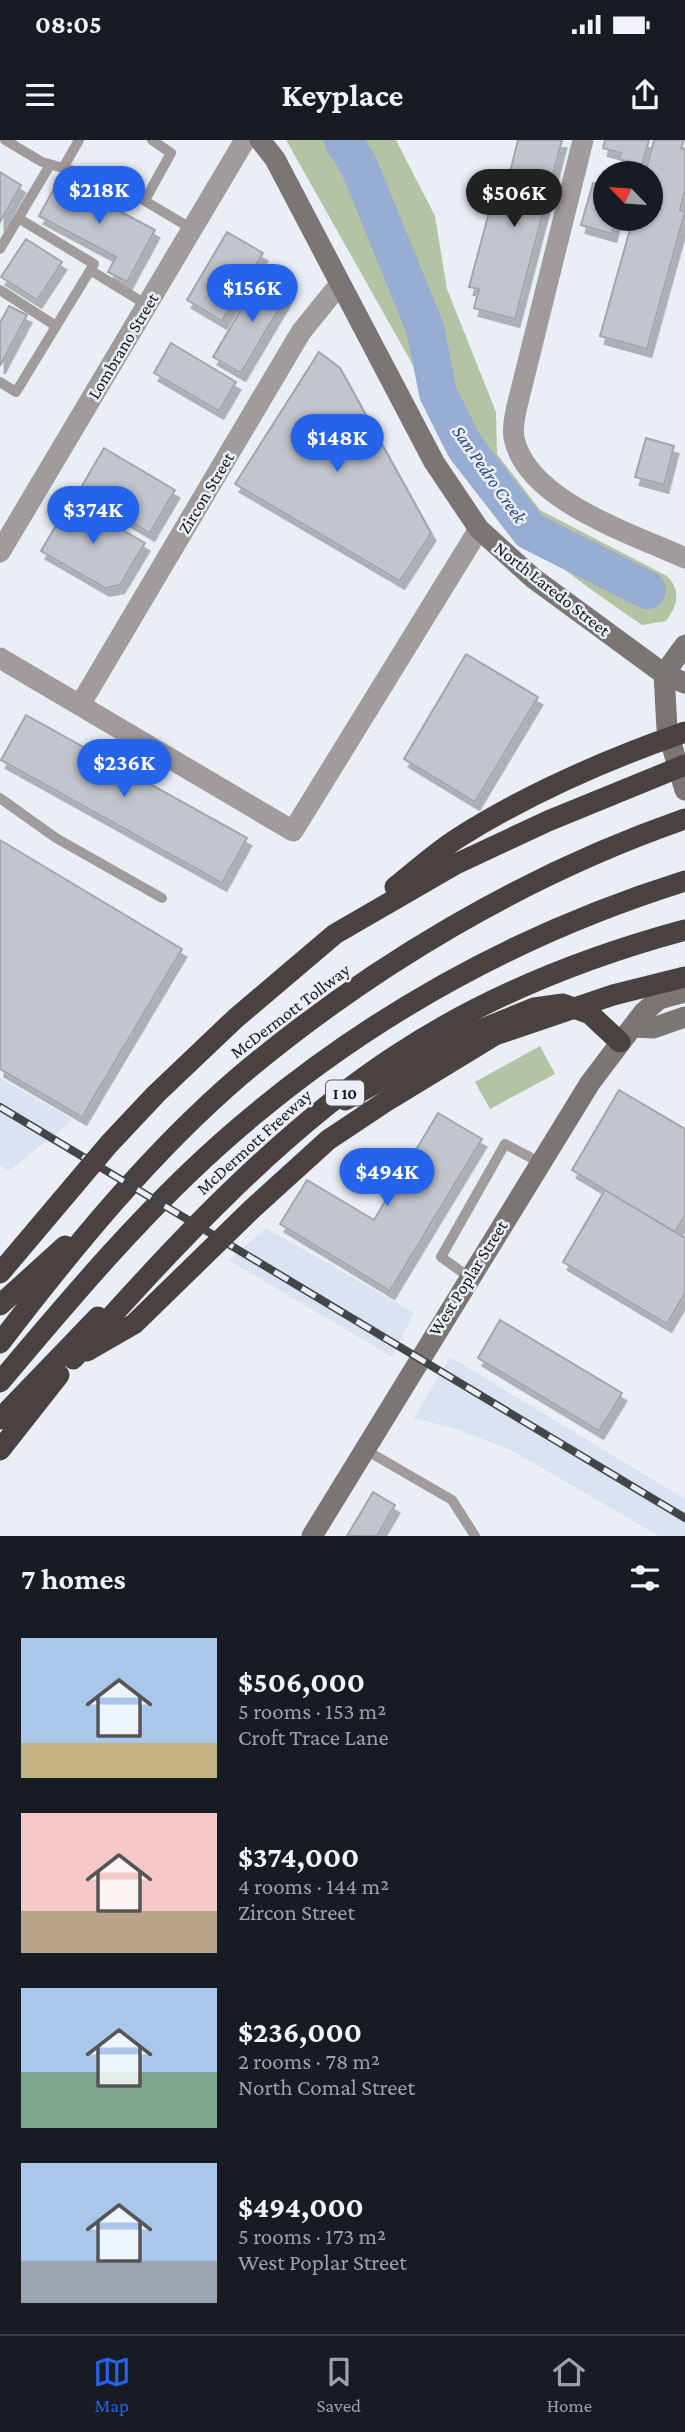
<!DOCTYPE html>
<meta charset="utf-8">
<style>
body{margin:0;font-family:"Crimson Pro",serif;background:#242831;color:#f1f3f6;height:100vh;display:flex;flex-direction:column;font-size:26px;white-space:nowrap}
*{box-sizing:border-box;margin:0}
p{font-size:23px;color:#9ea1a6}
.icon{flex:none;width:38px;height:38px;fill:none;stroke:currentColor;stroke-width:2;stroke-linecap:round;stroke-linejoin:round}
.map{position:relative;height:1396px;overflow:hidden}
.panel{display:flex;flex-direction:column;background:#171b24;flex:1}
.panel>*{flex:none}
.needle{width:46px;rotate:295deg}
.buttons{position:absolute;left:593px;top:21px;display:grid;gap:14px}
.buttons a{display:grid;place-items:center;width:70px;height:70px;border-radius:50%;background:#171b24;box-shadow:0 2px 5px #0004;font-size:35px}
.price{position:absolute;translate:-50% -60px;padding:0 16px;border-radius:24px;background:#2563eb;color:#fff;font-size:23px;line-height:46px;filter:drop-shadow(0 2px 4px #0008)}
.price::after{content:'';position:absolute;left:50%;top:42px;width:21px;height:16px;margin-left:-10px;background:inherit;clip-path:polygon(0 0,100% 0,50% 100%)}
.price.current{background:#222;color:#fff}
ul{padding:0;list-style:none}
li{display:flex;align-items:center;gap:21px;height:175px;padding:0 21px}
li span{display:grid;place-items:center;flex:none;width:196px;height:140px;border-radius:0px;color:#555}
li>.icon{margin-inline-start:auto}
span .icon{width:84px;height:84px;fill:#fffc;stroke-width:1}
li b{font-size:30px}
h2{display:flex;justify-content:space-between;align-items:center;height:84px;padding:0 21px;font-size:30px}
.status{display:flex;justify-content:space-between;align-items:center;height:49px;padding:0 35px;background:#171b24;direction:ltr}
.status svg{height:19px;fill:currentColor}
header{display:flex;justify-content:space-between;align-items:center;height:91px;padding:0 21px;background:#171b24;font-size:32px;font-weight:700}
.dock{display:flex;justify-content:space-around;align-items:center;height:98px;border-top:2px solid #363941;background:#171b24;font-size:19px;color:#9ea1a6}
.dock a{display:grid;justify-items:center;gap:4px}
.dock .current{color:#2563eb}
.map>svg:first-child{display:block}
</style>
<div class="status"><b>08:05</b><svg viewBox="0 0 49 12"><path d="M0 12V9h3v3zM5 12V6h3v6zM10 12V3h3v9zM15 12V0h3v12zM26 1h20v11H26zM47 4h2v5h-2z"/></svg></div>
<header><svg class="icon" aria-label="menu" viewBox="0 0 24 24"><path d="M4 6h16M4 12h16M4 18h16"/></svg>Keyplace<svg class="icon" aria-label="share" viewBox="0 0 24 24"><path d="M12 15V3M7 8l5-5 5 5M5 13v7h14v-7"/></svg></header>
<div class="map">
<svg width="685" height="1396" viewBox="0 0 685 1396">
<defs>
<filter id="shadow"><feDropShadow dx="4.5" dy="8" stdDeviation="0" flood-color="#0004"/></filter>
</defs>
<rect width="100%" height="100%" fill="#eaeff6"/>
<path fill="#dae3f1" d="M0 938 73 980 9 1031 0 1025Z
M266 1088 414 1173 392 1217 229 1120Z
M450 1217 685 1359V1396H659L511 1310 456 1289 414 1278Z"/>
<path fill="#b5c3a5" d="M286 0H396L435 76 447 149 496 272 497 314 540 370 667 436C682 451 677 466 666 481L642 485C587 447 534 411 489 360Z
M540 906 555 934 490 969 475 942Z"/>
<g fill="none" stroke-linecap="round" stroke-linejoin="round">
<path stroke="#98add2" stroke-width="38" d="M343 0 359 26 425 188 438 253 465 307 530 391 647 450"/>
</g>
<path fill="#c1c6cd" stroke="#a2a6ad" stroke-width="2" filter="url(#shadow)" d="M518 0H562L515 179 474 168 479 149 469 147 491 65 501 68Z
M605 0H649L642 25 619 19 621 13 603 8Z
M654 0H684L681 8 685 9V50L680 70 685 72 647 209 600 196 633 79H651V33H645Z
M0 32 21 45 0 82Z
M59 39 155 90 127 142 108 132 116 117 39 76Z
M593 43 606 46V79H616L612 94 581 85Z
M227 92 263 113 222 181 187 160Z
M26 99 62 122 37 160 1 137Z
M262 134 290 150 241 233 213 217Z
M9 166 27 175 0 226V183Z
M171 203 236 242 219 271 154 233Z
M319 212 340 228 431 393 400 441 235 344Z
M646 298 674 306 664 345 635 337Z
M104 308 175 350 150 393 79 351Z
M71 360 145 403 120 445 105 448 41 411Z
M466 514 538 557 475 662 404 619Z
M26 575 247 698 222 743 1 620Z
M0 700 182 809 82 977 0 929Z
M619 950 685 989V1075L675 1092 572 1030Z
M438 973 482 999 390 1151 280 1084 307 1040 374 1080Z
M605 1050 685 1098V1153L667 1184 563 1122Z
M500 1180 622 1253 599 1291 478 1218Z
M373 1352 395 1365 377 1396H347Z"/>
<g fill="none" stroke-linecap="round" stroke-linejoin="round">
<path stroke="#a09c9c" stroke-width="10" d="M5 0 42 22 113 42 192 89
M63 28 79 0
M145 60 171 13 152 0
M0 109 50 25
M90 130 147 165
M0 150 56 186
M0 242 16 252 94 124 18 78
M0 658 56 698 162 758
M469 1137 441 1117 505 1004 541 1023
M364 1309 452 1360 475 1396"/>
<path stroke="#a09c9c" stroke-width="21" d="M583 0 517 266C515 276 512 287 514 298 527 361 633 394 685 418
M0 412 245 0
M0 518 293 691 479 389
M80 565 301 192 339 145"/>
<path stroke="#7b7574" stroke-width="21" d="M260 0 275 19 434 322 479 389 533 438 664 534 685 543
M664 534 667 589 685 650
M664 534 685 505
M634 887 653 888 685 877
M312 1396 590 943 643 873 659 859 685 852"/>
<path stroke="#4a4241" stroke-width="21" d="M345 960 453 901 534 868 563 864 590 874 620 902
M0 1165 65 1106
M0 1203C72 1109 151 1012 241 935 371 826 524 735 685 679
M0 1242C74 1154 148 1066 235 991 367 877 519 793 685 741
M0 1279 98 1177
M0 1310 59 1235"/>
<defs>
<path id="rail" d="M0 967 685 1378"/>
</defs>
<use href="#rail" stroke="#434649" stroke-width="8"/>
<use href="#rail" stroke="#eaeff6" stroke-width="5" stroke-dasharray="16" stroke-linecap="butt"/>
<path stroke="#4a4241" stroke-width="21" d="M395 747C415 731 436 712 458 698 529 653 605 620 685 592
M0 1133 109 1004 156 954 236 878 335 794 456 724 548 681 685 625
M87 1211 134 1184 252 1069 328 1000 385 962 495 895 613 855 685 837
M73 1219C167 1113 279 991 398 914 485 857 585 817 685 790"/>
</g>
<g text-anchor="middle" stroke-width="5" stroke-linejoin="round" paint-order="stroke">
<rect fill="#eaeff6" stroke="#55585c" stroke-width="2" x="326" y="940.5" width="38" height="25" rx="5"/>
<g font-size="16" font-weight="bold" fill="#15171a">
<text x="345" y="959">I 10</text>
</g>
<g font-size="18" fill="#15171a" stroke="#eaeff6">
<text transform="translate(123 206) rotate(-59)" y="6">Lombrano Street</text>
<text transform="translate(206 353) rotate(-59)" y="6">Zircon Street</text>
<text transform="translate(552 449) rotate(38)" y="6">North Laredo Street</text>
<text transform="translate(290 871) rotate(-37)" y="6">McDermott Tollway</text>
<text transform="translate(254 1002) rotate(-42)" y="6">McDermott Freeway</text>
<text transform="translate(468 1138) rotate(-58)" y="6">West Poplar Street</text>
</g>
<g font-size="19" font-style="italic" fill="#30497b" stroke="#eaeff6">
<text transform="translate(490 334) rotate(55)" y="7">San Pedro Creek</text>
</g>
</g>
</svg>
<div class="buttons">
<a><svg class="needle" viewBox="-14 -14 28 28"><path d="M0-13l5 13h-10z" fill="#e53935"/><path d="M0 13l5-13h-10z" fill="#9ea1a6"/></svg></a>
</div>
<b class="price" style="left:99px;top:86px">$218K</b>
<b class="price current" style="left:514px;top:89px">$506K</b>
<b class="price" style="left:252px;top:184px">$156K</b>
<b class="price" style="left:337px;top:334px">$148K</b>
<b class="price" style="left:93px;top:406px">$374K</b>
<b class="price" style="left:124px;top:659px">$236K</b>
<b class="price" style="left:387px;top:1068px">$494K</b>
</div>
<section class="panel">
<h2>7 homes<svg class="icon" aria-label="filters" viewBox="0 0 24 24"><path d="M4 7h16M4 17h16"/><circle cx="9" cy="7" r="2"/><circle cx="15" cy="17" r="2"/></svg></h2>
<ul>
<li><span style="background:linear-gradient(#a9c7e8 75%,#c2b280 0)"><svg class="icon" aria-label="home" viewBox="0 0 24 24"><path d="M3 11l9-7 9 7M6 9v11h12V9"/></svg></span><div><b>$506,000</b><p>5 rooms · 153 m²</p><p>Croft Trace Lane</p></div></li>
<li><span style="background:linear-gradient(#f6c9c9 70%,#b9a48a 0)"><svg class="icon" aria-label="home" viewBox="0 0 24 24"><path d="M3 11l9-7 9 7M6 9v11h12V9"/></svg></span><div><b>$374,000</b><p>4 rooms · 144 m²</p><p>Zircon Street</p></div></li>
<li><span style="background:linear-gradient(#a9c7e8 60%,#7fa58c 0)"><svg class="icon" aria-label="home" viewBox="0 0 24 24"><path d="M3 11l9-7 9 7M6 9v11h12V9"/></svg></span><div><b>$236,000</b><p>2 rooms · 78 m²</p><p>North Comal Street</p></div></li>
<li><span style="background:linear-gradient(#a9c7e8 70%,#9aa5b1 0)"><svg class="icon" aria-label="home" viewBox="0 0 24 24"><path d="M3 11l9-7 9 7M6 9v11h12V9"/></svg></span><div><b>$494,000</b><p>5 rooms · 173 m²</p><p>West Poplar Street</p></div></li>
</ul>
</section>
<nav class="dock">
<a class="current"><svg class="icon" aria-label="map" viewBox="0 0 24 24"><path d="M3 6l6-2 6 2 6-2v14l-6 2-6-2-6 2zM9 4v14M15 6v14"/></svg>Map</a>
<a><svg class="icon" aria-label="saved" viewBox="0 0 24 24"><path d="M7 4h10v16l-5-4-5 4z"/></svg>Saved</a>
<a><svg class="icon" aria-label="home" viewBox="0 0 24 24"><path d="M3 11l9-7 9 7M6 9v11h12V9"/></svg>Home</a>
</nav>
